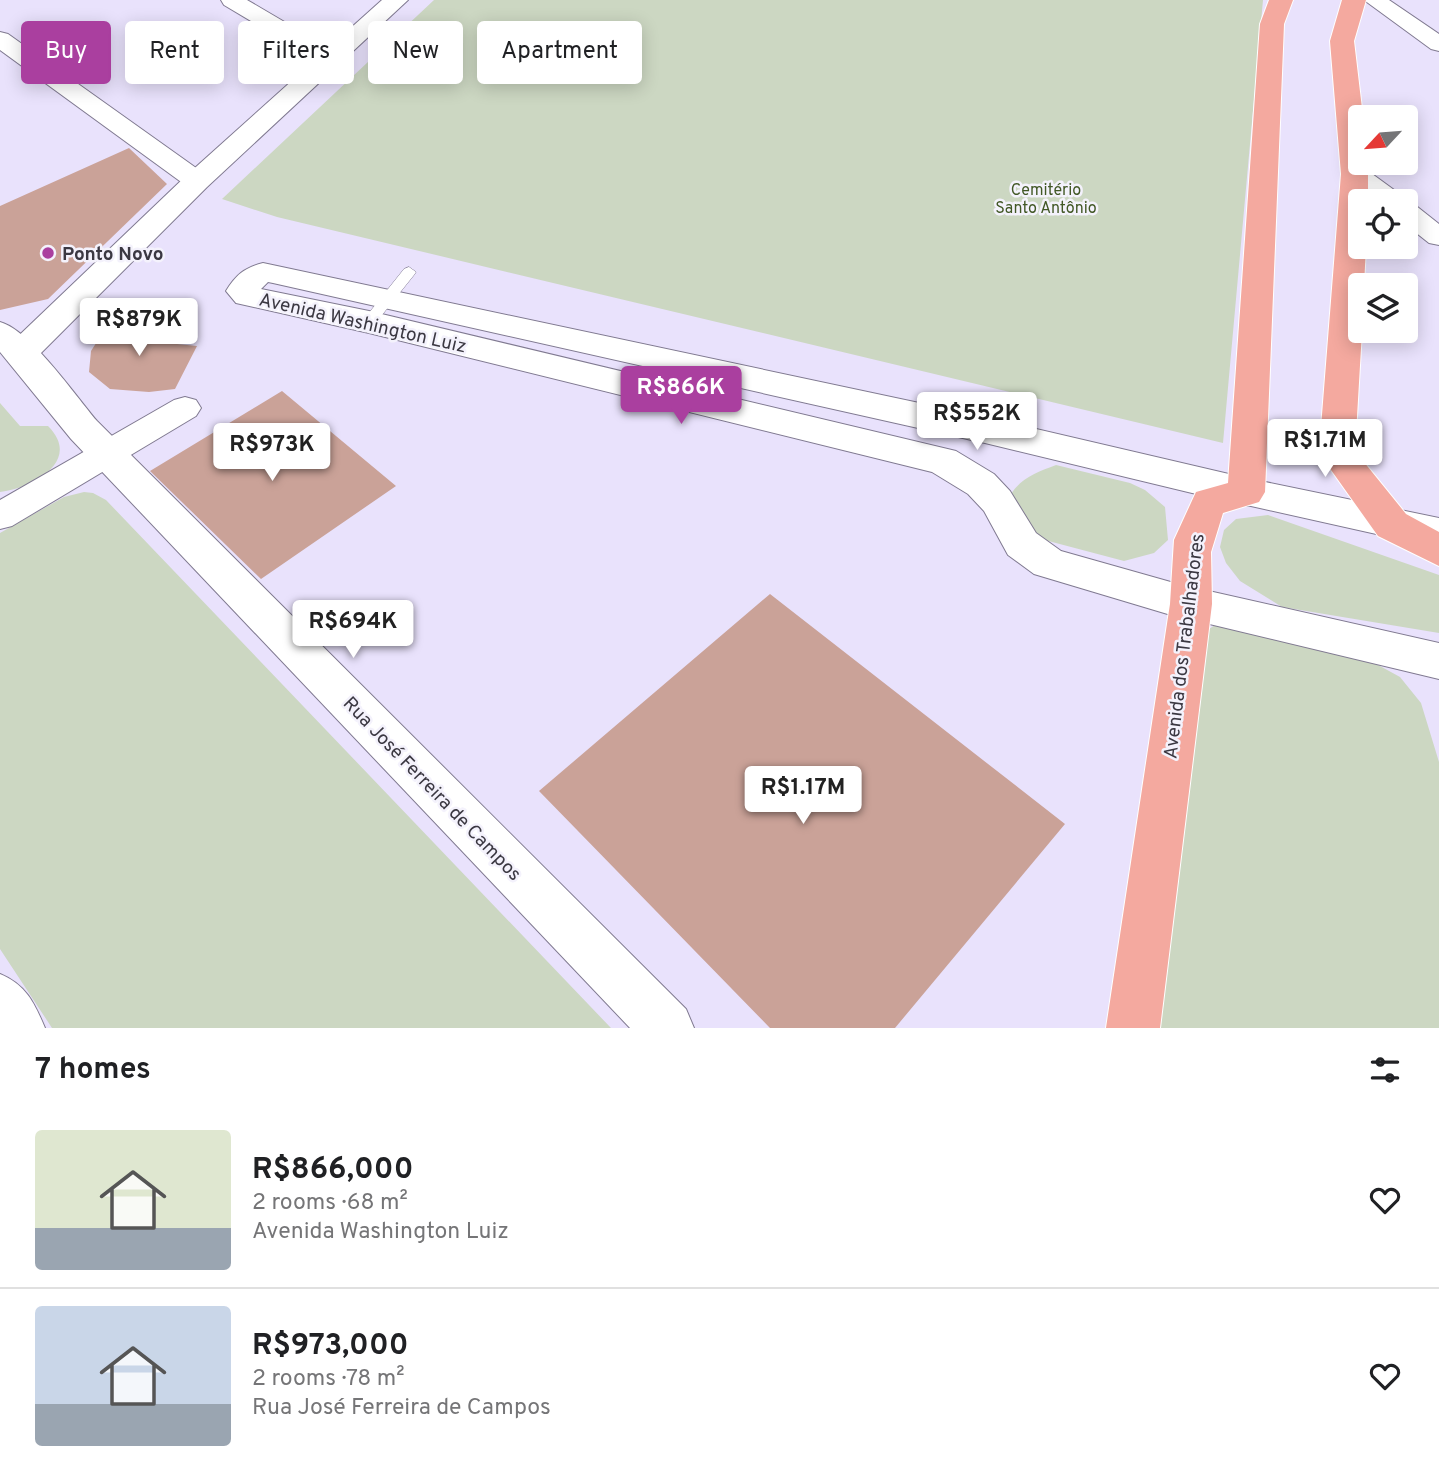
<!DOCTYPE html>
<meta charset="utf-8">
<style>
body{margin:0;font-family:Overpass,sans-serif;background:#f6f6f6;color:#202124;height:100vh;display:flex;flex-direction:column;font-size:26px;white-space:nowrap}
*{box-sizing:border-box;margin:0}
p{font-size:23px;color:#757577}
.icon{flex:none;width:38px;height:38px;fill:none;stroke:currentColor;stroke-width:2;stroke-linecap:round;stroke-linejoin:round}
.map{position:relative;height:1028px;overflow:hidden}
.panel{display:flex;flex-direction:column;background:#fff;flex:1}
.panel>*{flex:none}
.guide{position:absolute;left:21px;top:21px;width:700px;height:63px;display:flex;gap:14px}
.needle{width:46px;rotate:244deg}
.buttons{position:absolute;left:1348px;top:105px;display:grid;gap:14px}
.buttons a{display:grid;place-items:center;width:70px;height:70px;border-radius:7px;background:#fff;box-shadow:0 4px 18px #0003;font-size:35px}
.price{position:absolute;translate:-50% -60px;padding:0 16px;border-radius:7px;background:#fff;color:#222;font-size:23px;line-height:46px;filter:drop-shadow(0 2px 4px #0008)}
.price::after{content:'';position:absolute;left:50%;top:42px;width:21px;height:16px;margin-left:-10px;background:inherit;clip-path:polygon(0 0,100% 0,50% 100%)}
.price.selected{background:#aa3f9f;color:#fff}
ul{padding:0;list-style:none}
li{display:flex;align-items:center;gap:21px;height:175px;padding:0 35px}
li+li{border-top:2px solid #e0e0e0}
li span{display:grid;place-items:center;flex:none;width:196px;height:140px;border-radius:7px;color:#555}
li>.icon{margin-inline-start:auto}
span .icon{width:84px;height:84px;fill:#fffc;stroke-width:1}
li b{font-size:30px}
h2{display:flex;justify-content:space-between;align-items:center;height:84px;padding:0 35px;font-size:30px}
.tag{padding:0 24px;border-radius:7px;background:#fff;box-shadow:0 4px 18px #0003;font-size:24px;line-height:63px}
.tag.selected{background:#aa3f9f;color:#fff}
.map>svg:first-child{display:block}
</style>
<div class="map">
<svg width="1439" height="1028" viewBox="0 0 1439 1028">
<rect width="100%" height="100%" fill="#e9e2fc"/>
<path fill="#ccd7c2" d="M434 0H1263L1223 443 277 217 222 199Z
M0 403 20 426H48C83 461 32 488 0 492Z
M1056 465 1130 483 1145 490 1165 507 1168 540 1154 553 1124 561 1037 538 1011 494C1022 477 1038 472 1056 465Z
M84 492 93 493 106 500 611 1028H52L0 949V533L64 497Z
M1268 515 1439 575V633L1282 607 1240 581 1226 563 1220 547 1224 530 1236 519Z
M1218 623 1369 660 1400 677 1421 703 1439 762V1028H1158L1209 629Z"/>
<path fill="#caa298" d="M129 148 167 184 48 299 0 310V206Z
M163 322 166 335 177 344 197 346 175 389 149 392 110 389 89 372 91 351 107 326Z
M282 391 396 486 261 579 150 471Z
M770 594 1065 824 895 1028H770L539 791Z"/>
<g fill="none" stroke-linecap="round" stroke-linejoin="round">
<defs>
<path id="service" d="M409 267 416 272 414 275 374 325H364L362 322 364 319 404 269Z"/>
<path id="minor" d="M221 0H247L339 54 343 59 339 64H323L224 5Z
M1364 0H1389L1439 34V51L1431 49Z
M0 32 8 34 206 175 210 181 206 187 197 189 188 187 0 50Z
M1355 166 1364 168 1401 195 1405 201H1375L1342 174 1346 168Z
M1405 203 1415 205 1439 224V245L1429 243 1405 224Z
M185 397 196 400 201 408 196 416 12 526 0 529V500L174 400Z"/>
<path id="tertiary" d="M382 0H408L207 187 33 361 21 364 9 361 4 353 9 345 187 175Z
M263 263 985 417 1246 478 1259 482 1265 492 1259 502 1246 506 985 443 273 283 268 282 261 289 369 311 956 451 994 474 1010 491 1036 533 1061 551 1206 592 1212 604 1206 616 1191 621 1034 574 1008 555 984 511 968 494 932 472 369 333 236 303 226 291C236 275 244 268 263 263Z"/>
<path id="secondary" d="M0 322C30 330 75 395 97 421L686 1009 694 1028H630L71 439 0 352Z
M1246 478 1439 518V548L1233 502 1227 492 1233 482Z
M1191 587 1439 643V679L1176 616 1170 604 1176 592Z
M0 974C26 985 34 1002 45 1028H0Z"/>
<path id="primary" d="M1269 0H1293L1284 24 1265 492 1259 502 1223 513 1211 552 1212 604 1160 1028H1106L1170 604 1174 540 1196 492 1228 483 1260 24Z
M1342 0H1366L1354 41 1363 117H1360V163H1368V201H1360V247H1366L1364 285H1360L1362 331 1355 451 1406 514 1439 532V566L1378 536 1319 453 1341 174 1330 41Z"/>
</defs>
<use href="#service" stroke="#807a91" stroke-width="1"/>
<use href="#minor" stroke="#807a91" stroke-width="2"/>
<use href="#tertiary" stroke="#807a91" stroke-width="2"/>
<use href="#secondary" stroke="#807a91" stroke-width="2"/>
<use href="#primary" stroke="#fff" stroke-width="2"/>
<use href="#service" fill="#fff" fill-rule="evenodd"/>
<use href="#minor" fill="#fff" fill-rule="evenodd"/>
<use href="#tertiary" fill="#fff" fill-rule="evenodd"/>
<use href="#secondary" fill="#fff" fill-rule="evenodd"/>
<use href="#primary" fill="#f4a99f" fill-rule="evenodd"/>
</g>
<circle fill="#aa3f9f" stroke="#f4f2fc" stroke-width="2.5" cx="48" cy="253" r="7"/>
<g text-anchor="middle" stroke-width="5" stroke-linejoin="round" paint-order="stroke">
<g font-size="16" fill="#425826" stroke="#f4f2fc">
<text x="1046" y="195">Cemitério<tspan x="1046" dy="18">Santo Antônio</tspan></text>
</g>
<g font-size="19" font-weight="bold" fill="#3b3842" stroke="#f4f2fc" text-anchor="start">
<text x="62" y="260">Ponto Novo</text>
</g>
<g font-size="19" fill="#3b3842" stroke="#f4f2fc">
<text transform="translate(363 322) rotate(13)" y="7">Avenida Washington Luiz</text>
<text transform="translate(1183 646) rotate(-83)" y="7">Avenida dos Trabalhadores</text>
<text transform="translate(433 788) rotate(46)" y="7">Rua José Ferreira de Campos</text>
</g>
</g>
</svg>
<div class="buttons">
<a><svg class="needle" viewBox="-14 -14 28 28"><path d="M0-13l5 13h-10z" fill="#e53935"/><path d="M0 13l5-13h-10z" fill="#757577"/></svg></a>
<a><svg class="icon" aria-label="locate" viewBox="0 0 24 24"><circle cx="12" cy="12" r="6"/><path d="M12 2v4M12 18v4M2 12h4M18 12h4"/></svg></a>
<a><svg class="icon" aria-label="layers" viewBox="0 0 24 24"><path d="M12 4l9 5-9 5-9-5zM3 14l9 5 9-5"/></svg></a>
</div>
<b class="price" style="left:139px;top:358px">R$879K</b>
<b class="price selected" style="left:681px;top:426px">R$866K</b>
<b class="price" style="left:977px;top:452px">R$552K</b>
<b class="price" style="left:1325px;top:479px">R$1.71M</b>
<b class="price" style="left:272px;top:483px">R$973K</b>
<b class="price" style="left:353px;top:660px">R$694K</b>
<b class="price" style="left:803px;top:826px">R$1.17M</b>
<div class="guide">
<a class="tag selected">Buy</a>
<a class="tag">Rent</a>
<a class="tag">Filters</a>
<a class="tag">New</a>
<a class="tag">Apartment</a>
</div>
</div>
<section class="panel">
<h2>7 homes<svg class="icon" aria-label="filters" viewBox="0 0 24 24"><path d="M4 7h16M4 17h16"/><circle cx="9" cy="7" r="2"/><circle cx="15" cy="17" r="2"/></svg></h2>
<ul>
<li><span style="background:linear-gradient(#dfe7d0 70%,#9aa5b1 0)"><svg class="icon" aria-label="home" viewBox="0 0 24 24"><path d="M3 11l9-7 9 7M6 9v11h12V9"/></svg></span><div><b>R$866,000</b><p>2 rooms · 68 m²</p><p>Avenida Washington Luiz</p></div><svg class="icon" aria-label="heart" viewBox="0 0 24 24"><path d="M12 20l-8-8c-3-5 5-10 8-4 3-6 11-1 8 4z"/></svg></li>
<li><span style="background:linear-gradient(#c9d6e8 70%,#9aa5b1 0)"><svg class="icon" aria-label="home" viewBox="0 0 24 24"><path d="M3 11l9-7 9 7M6 9v11h12V9"/></svg></span><div><b>R$973,000</b><p>2 rooms · 78 m²</p><p>Rua José Ferreira de Campos</p></div><svg class="icon" aria-label="heart" viewBox="0 0 24 24"><path d="M12 20l-8-8c-3-5 5-10 8-4 3-6 11-1 8 4z"/></svg></li>
</ul>
</section>
